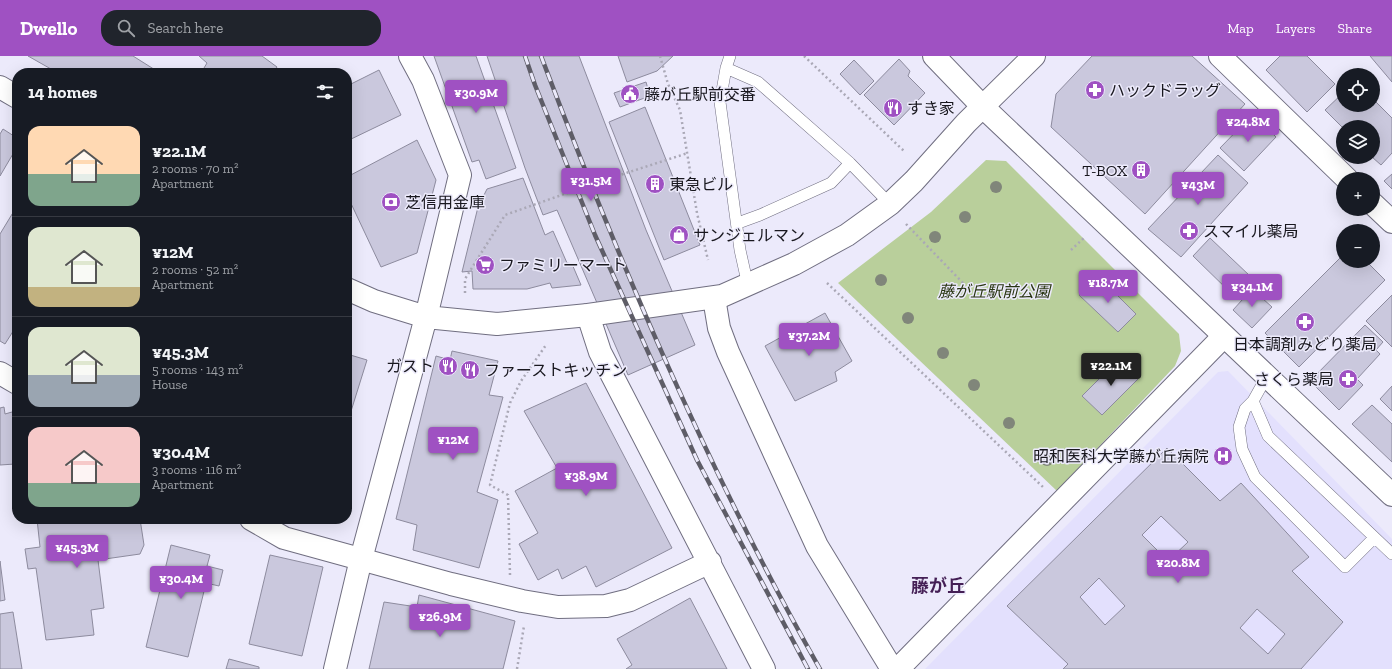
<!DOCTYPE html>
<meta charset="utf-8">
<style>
body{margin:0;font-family:"Zilla Slab","Noto Sans JP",serif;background:#20242c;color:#f1f3f6;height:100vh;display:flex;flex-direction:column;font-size:15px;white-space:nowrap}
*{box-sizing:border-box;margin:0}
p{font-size:13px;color:#9ea1a6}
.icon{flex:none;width:22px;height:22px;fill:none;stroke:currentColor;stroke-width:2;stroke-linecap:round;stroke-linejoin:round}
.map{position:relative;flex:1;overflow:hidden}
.panel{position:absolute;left:12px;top:12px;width:340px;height:456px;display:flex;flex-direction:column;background:#171b24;border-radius:16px;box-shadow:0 4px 16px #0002}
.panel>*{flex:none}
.controls{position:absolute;left:1336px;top:12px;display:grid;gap:8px}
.controls a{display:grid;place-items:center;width:44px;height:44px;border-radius:50%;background:#171b24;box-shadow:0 4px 16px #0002;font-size:20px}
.price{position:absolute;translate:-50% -34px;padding:0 9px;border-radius:4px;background:#9f51c2;color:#fff;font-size:13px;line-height:26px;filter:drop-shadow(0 1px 2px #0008)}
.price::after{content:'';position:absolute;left:50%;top:24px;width:12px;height:9px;margin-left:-6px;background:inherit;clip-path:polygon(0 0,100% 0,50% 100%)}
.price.active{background:#222;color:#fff}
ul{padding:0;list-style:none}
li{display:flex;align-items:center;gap:12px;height:100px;padding:0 16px}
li+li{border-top:1px solid #363941}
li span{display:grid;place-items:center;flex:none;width:112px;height:80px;border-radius:12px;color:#555}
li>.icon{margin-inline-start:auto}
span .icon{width:48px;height:48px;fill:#fffc;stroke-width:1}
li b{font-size:17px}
h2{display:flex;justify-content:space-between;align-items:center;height:48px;padding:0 16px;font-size:17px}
header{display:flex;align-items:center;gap:24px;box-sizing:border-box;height:56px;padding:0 20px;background:#9f51c2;color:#fff}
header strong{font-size:19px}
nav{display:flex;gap:22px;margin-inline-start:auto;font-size:14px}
.search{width:280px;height:36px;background:#20242c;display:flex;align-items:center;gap:10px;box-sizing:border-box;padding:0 14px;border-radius:16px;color:#9ea1a6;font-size:15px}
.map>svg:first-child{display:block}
</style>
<header>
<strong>Dwello</strong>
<div class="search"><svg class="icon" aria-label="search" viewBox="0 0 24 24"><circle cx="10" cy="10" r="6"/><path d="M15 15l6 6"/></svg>Search here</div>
<nav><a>Map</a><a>Layers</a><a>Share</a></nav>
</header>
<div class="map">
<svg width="1392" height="613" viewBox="0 0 1392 613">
<rect width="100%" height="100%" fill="#eceafb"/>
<path fill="#e3e0fd" d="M1228 315 1392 483V613H925L1218 316Z"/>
<path fill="#b9cf9b" d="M986 104 1006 105 1179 278 1181 295 1175 310 1057 435 838 227 931 156Z"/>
<path fill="#cac8dd" stroke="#8d8b9e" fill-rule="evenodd" d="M28 0H133L160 17H58Z
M199 0H262L277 11 273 17H201L207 7Z
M434 0H476L516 112 486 123 479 104 472 106Z
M487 0H579L646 174 695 289 628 319 557 154 543 159 525 112Z
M618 0H673L657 15 627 26Z
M1092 0H1192L1245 48 1145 158 1051 71 1056 38Z
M1280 0H1307L1335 28 1307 56 1266 14Z
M1370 0H1392V26Z
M899 3 910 15 908 20 925 37 894 69 864 39Z
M854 4 874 25 860 39 840 18Z
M379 14 401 59 347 85V30Z
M646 26 650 40 620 51 614 37Z
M1343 37V49H1373V43L1392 62V97L1381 109 1372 101 1373 71 1343 72 1325 54Z
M645 51 700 189 664 204 609 66Z
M1253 58 1276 81 1244 115 1220 92Z
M3 73 17 82V91L0 120V78Z
M417 84 436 124 417 197 381 211 347 139V121Z
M1218 99 1248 127 1181 201 1148 173Z
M1392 118V133L1384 125Z
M523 122 545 179 553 175 567 207 572 208 581 229 552 232 550 227 527 233H473L472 215 462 216 478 151 487 133Z
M17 150V269L5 288 0 285V178Z
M1210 182 1250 220 1233 239 1193 200Z
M1343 199V205H1366L1385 224 1299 311 1265 277Z
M1098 220 1136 258 1118 276 1079 239Z
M1252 233 1272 251 1252 272 1233 254Z
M1392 239V291L1366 265Z
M825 257 852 305 835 316 837 325 795 345 765 290Z
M1365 269 1383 286 1376 294 1380 298 1357 323 1363 329 1339 354 1310 325Z
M452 295 498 305 489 339 503 341 477 436 498 444 479 512 413 494 417 469 396 463 436 300 450 304Z
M347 298 367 304 347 368Z
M1120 302 1139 322 1102 359 1082 340Z
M586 327 672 492 596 531 586 510 562 523 558 513 538 524 519 488 538 477 515 435 557 412 524 355Z
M1392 330V355L1380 343Z
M1372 349 1392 368V406L1352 368Z
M4 351 5 358 12 356 17 359V424L15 408 0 409V352Z
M1167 392 1220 445 1241 427 1309 501 1292 515 1343 566 1301 613H1063L1068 608 1007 550ZM1161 460 1188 486 1168 505 1142 479ZM1099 522 1125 550 1105 569 1080 541ZM1257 553 1285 578 1268 598 1240 572Z
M37 463H140L144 489 140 498 98 504 104 552 91 554 94 579 46 584 36 512 28 513 25 493 40 491Z
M171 489 210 499 207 510 223 514 219 530 206 527 188 601 146 591Z
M270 499 323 511 302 600 249 588Z
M0 505 5 544 0 545Z
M419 539 515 565 503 613H369L384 546 417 551Z
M690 542 727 613H626L632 609 617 583Z
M13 556 22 613H0V558Z
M229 603 259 611V613H226Z"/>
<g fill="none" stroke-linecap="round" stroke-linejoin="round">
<defs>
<path id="service" d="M730 0 726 12 720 46 740 194 748 230
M726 12 758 26 850 107 890 148
M738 167 760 159 831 127 850 107
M1267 320 1253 345 1268 380 1392 498
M1253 345 1245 353 1239 371 1242 393 1255 421 1345 511 1374 482"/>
<path id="minor" d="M1220 0 1347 123
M1373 148 1392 166
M714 242 719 272 728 296 817 490 892 613
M588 259 600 296 764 613
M0 317 17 327
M251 463 284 482 451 528 522 545 558 551 606 550 630 544 710 506
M898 613 1224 280"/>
<path id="tertiary" d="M934 0 983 51 1392 439
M0 31 17 41
M347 233 374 245 426 261 497 268 588 259 722 240 794 208 847 179 890 148 914 125 966 67 1034 0
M335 613 361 503 426 261 460 119 423 24 410 0"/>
</defs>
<use href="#service" stroke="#706e80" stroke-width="12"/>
<use href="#minor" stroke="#706e80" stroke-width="24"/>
<use href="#tertiary" stroke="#706e80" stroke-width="24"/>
<path stroke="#aaa8b6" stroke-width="2.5" stroke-dasharray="2 3" stroke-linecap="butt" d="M660 0 668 28 680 54 697 157 708 204
M804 0 904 95
M617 120 688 97
M906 168 963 227
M1071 194 1085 181
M827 227 1043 431
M465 237V223L505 159 573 135
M510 519 508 439 490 429 510 347 521 325 546 289
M517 613 524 570"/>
<use href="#service" stroke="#fff" stroke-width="11"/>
<use href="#minor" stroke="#fff" stroke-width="22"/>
<use href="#tertiary" stroke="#fff" stroke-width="22"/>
<defs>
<path id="rail" d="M525 0 535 29 595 179 697 404 808 613
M541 0C620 209 710 419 820 613"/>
</defs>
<use href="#rail" stroke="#5e5d67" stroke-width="4.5"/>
<use href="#rail" stroke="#eceafb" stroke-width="3" stroke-dasharray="9" stroke-linecap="butt"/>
</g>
<g fill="#80867a">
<circle cx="996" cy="131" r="6"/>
<circle cx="965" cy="161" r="6"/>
<circle cx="935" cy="181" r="6"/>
<circle cx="881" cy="224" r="6"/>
<circle cx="908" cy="262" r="6"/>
<circle cx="943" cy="297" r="6"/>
<circle cx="974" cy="329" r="6"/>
<circle cx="1009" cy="367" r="6"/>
<circle cx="1047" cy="404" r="6"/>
</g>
<defs>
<symbol id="pharmacy-disc" viewBox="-11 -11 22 22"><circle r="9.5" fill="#9f51c2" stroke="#eceafb"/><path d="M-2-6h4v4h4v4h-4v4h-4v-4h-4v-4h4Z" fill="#fff"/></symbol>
<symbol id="civic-disc" viewBox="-11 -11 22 22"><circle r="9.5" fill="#9f51c2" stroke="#eceafb"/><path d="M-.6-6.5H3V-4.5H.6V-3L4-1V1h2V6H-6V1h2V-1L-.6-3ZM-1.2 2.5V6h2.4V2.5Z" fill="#fff"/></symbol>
<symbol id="restaurant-disc" viewBox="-11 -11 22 22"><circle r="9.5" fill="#9f51c2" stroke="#eceafb"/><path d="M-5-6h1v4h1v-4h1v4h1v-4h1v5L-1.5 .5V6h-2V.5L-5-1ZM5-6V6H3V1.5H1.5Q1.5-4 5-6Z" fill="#fff"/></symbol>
<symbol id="building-disc" viewBox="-11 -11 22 22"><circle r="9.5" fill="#9f51c2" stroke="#eceafb"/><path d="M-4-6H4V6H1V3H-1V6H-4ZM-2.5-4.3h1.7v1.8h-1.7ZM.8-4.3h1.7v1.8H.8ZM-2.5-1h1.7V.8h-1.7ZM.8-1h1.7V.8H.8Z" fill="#fff"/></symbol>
<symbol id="bank-disc" viewBox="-11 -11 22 22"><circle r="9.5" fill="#9f51c2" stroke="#eceafb"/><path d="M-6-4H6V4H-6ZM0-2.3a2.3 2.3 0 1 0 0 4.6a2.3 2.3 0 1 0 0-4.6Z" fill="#fff"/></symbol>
<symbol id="shop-disc" viewBox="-11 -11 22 22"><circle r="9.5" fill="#9f51c2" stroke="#eceafb"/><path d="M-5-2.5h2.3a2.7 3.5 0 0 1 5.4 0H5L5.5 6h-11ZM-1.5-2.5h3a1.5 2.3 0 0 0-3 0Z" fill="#fff"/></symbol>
<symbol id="supermarket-disc" viewBox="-11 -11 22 22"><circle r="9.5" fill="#9f51c2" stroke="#eceafb"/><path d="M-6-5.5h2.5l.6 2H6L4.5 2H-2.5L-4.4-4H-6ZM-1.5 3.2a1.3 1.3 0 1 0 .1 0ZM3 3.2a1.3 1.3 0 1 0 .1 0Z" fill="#fff"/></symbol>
<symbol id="hospital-disc" viewBox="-11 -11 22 22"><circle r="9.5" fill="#9f51c2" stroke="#eceafb"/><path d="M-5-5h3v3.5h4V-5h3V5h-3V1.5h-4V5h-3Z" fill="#fff"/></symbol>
</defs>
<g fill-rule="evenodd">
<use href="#pharmacy-disc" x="1084" y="23" width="22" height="22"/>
<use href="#civic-disc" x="619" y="27" width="22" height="22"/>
<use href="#restaurant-disc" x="882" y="41" width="22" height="22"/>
<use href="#building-disc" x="1130" y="103" width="22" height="22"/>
<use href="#building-disc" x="644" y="117" width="22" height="22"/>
<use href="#bank-disc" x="380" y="135" width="22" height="22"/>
<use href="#pharmacy-disc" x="1178" y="164" width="22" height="22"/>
<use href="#shop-disc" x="668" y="168" width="22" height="22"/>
<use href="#supermarket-disc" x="474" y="198" width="22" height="22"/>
<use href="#pharmacy-disc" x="1294" y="255" width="22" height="22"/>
<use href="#restaurant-disc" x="437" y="299" width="22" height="22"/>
<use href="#restaurant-disc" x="459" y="303" width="22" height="22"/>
<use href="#pharmacy-disc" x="1337" y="312" width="22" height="22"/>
<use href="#hospital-disc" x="1212" y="389" width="22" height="22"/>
</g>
<g text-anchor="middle" stroke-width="3" stroke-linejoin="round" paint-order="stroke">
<g font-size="16" fill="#18171e" stroke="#eceafb" text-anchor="start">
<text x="1109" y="40">ハックドラッグ</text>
<text x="644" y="44">藤が丘駅前交番</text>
<text x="907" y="58">すき家</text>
<text x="1127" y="120" text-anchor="end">T-BOX</text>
<text x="669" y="134">東急ビル</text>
<text x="405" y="152">芝信用金庫</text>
<text x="1203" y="181">スマイル薬局</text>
<text x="693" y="185">サンジェルマン</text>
<text x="499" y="215">ファミリーマート</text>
<text x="1305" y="294" text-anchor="middle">日本調剤みどり薬局</text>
<text x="434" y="316" text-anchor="end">ガスト</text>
<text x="484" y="320">ファーストキッチン</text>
<text x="1334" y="329" text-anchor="end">さくら薬局</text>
<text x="1209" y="406" text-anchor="end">昭和医科大学藤が丘病院</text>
</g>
<g font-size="16" font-style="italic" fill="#283511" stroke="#eceafb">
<text x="994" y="241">藤が丘駅前公園</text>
</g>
<g font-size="18" font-weight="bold" fill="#441f55" stroke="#eceafb">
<text x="938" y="536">藤が丘</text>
</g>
</g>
</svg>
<div class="controls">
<a><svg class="icon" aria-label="locate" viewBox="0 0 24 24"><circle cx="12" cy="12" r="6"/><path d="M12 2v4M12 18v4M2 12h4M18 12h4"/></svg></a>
<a><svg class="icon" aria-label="layers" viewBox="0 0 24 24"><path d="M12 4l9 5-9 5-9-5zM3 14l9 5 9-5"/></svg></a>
<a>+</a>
<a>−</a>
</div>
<b class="price" style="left:476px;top:58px">¥30.9M</b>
<b class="price" style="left:1248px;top:87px">¥24.8M</b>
<b class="price" style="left:591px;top:146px">¥31.5M</b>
<b class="price" style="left:1198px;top:150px">¥43M</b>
<b class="price" style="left:1108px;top:248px">¥18.7M</b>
<b class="price" style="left:1252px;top:252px">¥34.1M</b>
<b class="price" style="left:809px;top:301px">¥37.2M</b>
<b class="price active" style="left:1111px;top:331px">¥22.1M</b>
<b class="price" style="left:453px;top:405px">¥12M</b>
<b class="price" style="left:586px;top:441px">¥38.9M</b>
<b class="price" style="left:77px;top:513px">¥45.3M</b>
<b class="price" style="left:1178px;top:528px">¥20.8M</b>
<b class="price" style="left:181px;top:544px">¥30.4M</b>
<b class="price" style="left:440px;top:582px">¥26.9M</b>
<section class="panel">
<h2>14 homes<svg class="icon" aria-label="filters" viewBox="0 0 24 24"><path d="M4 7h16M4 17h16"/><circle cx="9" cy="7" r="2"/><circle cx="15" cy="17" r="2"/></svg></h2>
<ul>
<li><span style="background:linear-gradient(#ffd9b3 60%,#7fa58c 0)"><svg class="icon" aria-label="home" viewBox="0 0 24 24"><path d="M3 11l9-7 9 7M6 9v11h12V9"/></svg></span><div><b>¥22.1M</b><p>2 rooms · 70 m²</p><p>Apartment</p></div></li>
<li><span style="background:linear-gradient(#dfe7d0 75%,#c2b280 0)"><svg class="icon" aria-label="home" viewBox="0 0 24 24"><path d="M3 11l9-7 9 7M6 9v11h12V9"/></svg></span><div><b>¥12M</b><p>2 rooms · 52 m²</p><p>Apartment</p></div></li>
<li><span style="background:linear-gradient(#dfe7d0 60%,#9aa5b1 0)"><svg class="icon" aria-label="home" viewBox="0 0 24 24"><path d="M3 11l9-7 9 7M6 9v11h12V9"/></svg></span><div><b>¥45.3M</b><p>5 rooms · 143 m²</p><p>House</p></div></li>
<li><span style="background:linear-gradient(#f6c9c9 70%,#7fa58c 0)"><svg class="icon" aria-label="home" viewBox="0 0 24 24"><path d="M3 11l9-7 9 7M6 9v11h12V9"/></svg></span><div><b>¥30.4M</b><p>3 rooms · 116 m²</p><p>Apartment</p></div></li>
</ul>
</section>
</div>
